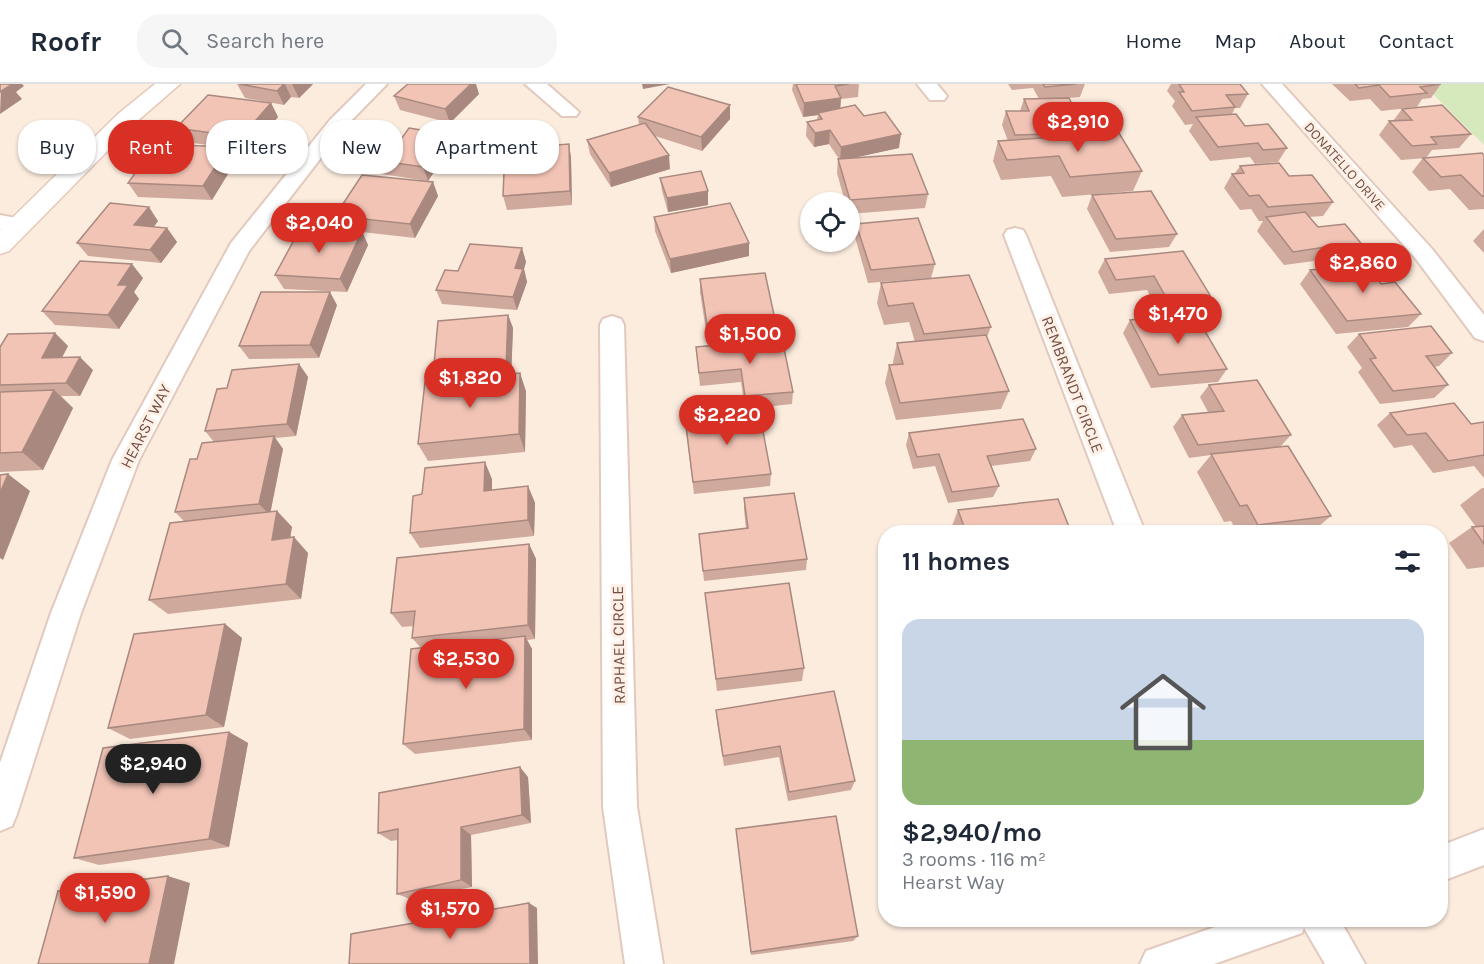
<!DOCTYPE html>
<meta charset="utf-8">
<style>
body{margin:0;font-family:Karla,sans-serif;background:#f6f6f7;color:#1f2937;height:100vh;display:flex;flex-direction:column;font-size:22px;white-space:nowrap}
*{box-sizing:border-box;margin:0}
p{font-size:20px;color:#747a83}
.icon{flex:none;width:33px;height:33px;fill:none;stroke:currentColor;stroke-width:2;stroke-linecap:round;stroke-linejoin:round}
.map{position:relative;flex:1;overflow:hidden}
.drawer{position:absolute;left:878px;top:441px;width:570px;height:402px;display:flex;flex-direction:column;background:#fff;border-radius:24px;box-shadow:0 2px 4px #0004}
.drawer>*{flex:none}
.guide{position:absolute;left:18px;top:36px;width:570px;height:54px;display:flex;gap:12px}
.controls{position:absolute;left:800px;top:108px;display:grid;gap:12px}
.controls a{display:grid;place-items:center;width:60px;height:60px;border-radius:50%;background:#fff;box-shadow:0 2px 4px #0004;font-size:30px}
.price{position:absolute;translate:-50% -51px;padding:0 14px;border-radius:21px;background:#d93025;color:#fff;font-size:20px;line-height:39px;filter:drop-shadow(0 2px 3px #0008)}
.price::after{content:'';position:absolute;left:50%;top:36px;width:18px;height:14px;margin-left:-9px;background:inherit;clip-path:polygon(0 0,100% 0,50% 100%)}
.price.active{background:#222;color:#fff}
ul{padding:0;list-style:none}
li{display:grid;align-content:center;gap:12px;height:318px;padding:0 24px}
li span{display:grid;place-items:center;height:186px;border-radius:18px;color:#555}
li>.icon{margin-inline-start:auto}
span .icon{width:108px;height:108px;fill:#fffc;stroke-width:1}
li b{font-size:26px}
h2{display:flex;justify-content:space-between;align-items:center;height:72px;padding:0 24px;font-size:26px}
.tag{padding:0 21px;border-radius:24px;background:#fff;box-shadow:0 2px 4px #0004;font-size:21px;line-height:54px}
.tag.active{background:#d93025;color:#fff}
header{display:flex;align-items:center;gap:36px;box-sizing:border-box;height:84px;padding:0 30px;background:#fff;border-bottom:2px solid #e0e1e3}
header strong{font-size:28px}
nav{display:flex;gap:33px;margin-inline-start:auto;font-size:21px}
.search{width:420px;height:54px;background:#f6f6f7;display:flex;align-items:center;gap:15px;box-sizing:border-box;padding:0 21px;border-radius:24px;color:#747a83;font-size:22px}
.map>svg:first-child{display:block}
</style>
<header>
<strong>Roofr</strong>
<div class="search"><svg class="icon" aria-label="search" viewBox="0 0 24 24"><circle cx="10" cy="10" r="6"/><path d="M15 15l6 6"/></svg>Search here</div>
<nav><a>Home</a><a>Map</a><a>About</a><a>Contact</a></nav>
</header>
<div class="map">
<svg width="1484" height="880" viewBox="0 0 1484 880">
<rect width="100%" height="100%" fill="#fcecde"/>
<path fill="#d6e9bd" d="M1423 0H1484V61Z"/>
<g fill="none" stroke-linecap="round" stroke-linejoin="round">
<defs>
<path id="street" d="M366 0H387L344 44 249 167 139 376 81 529 17 730 12 742 0 747V679L51 529 112 376 231 159 330 36Z
M525 0H547L579 28 576 32H562Z
M917 0H937L947 12 944 16H930Z
M1262 0H1282L1432 165 1484 231V257L1475 254 1416 175Z
M0 131 27 136 30 141 27 146 19 148 0 145Z
M1015 144 1023 146 1026 151 1145 448H1117L1004 151 1007 146Z
M612 232 621 235 624 241 637 723 663 880H625L603 723 600 241 603 235Z
M1484 745V781L1440 798V762Z
M1235 836H1340L1365 880H1325L1304 844 1302 849 1214 880H1140L1146 867Z"/>
<path id="secondary" d="M155 0H180L134 40 9 167 0 170V146L118 30Z"/>
</defs>
<use href="#street" stroke="#e2c9be" stroke-width="4"/>
<use href="#secondary" stroke="#e7c8ba" stroke-width="3"/>
<use href="#street" fill="#fff" fill-rule="evenodd"/>
<use href="#secondary" fill="#fff" fill-rule="evenodd"/>
</g>
<path fill="#d0a99d" d="M237 0H313L299 14 291 13 284 21 245 14Z
M793 0H859L858 13 841 15 840 24 864 32 899 64 850 74 928 110 925 124 849 130V118H845L837 89 838 75H839L829 60 814 63 806 52 807 38 817 36 818 31 803 33 792 6Z
M1008 0H1085L1080 13 1069 14 1078 32 1075 40 1079 49 1078 52 1142 87 1133 107 1062 113 1051 92 1001 96 993 77 998 57H1008L1002 41 1006 27H1020L1024 15H1039L1033 4 1012 6Z
M1171 0H1240L1248 10 1240 24H1235L1232 30 1245 42 1287 64 1278 78 1255 80 1250 73 1210 77 1189 47 1193 40 1185 41 1172 22 1175 17 1167 7Z
M1332 0H1441L1431 14 1422 15 1417 23 1381 27 1370 15 1350 17Z
M479 10 450 39 400 26 394 12Z
M271 19 278 33 249 67 229 64 236 77 212 116 138 113 128 99 215 62 185 58 176 44Z
M730 21V35L702 67 655 52 670 85 611 103 590 70 587 56 639 41 638 33Z
M1402 25 1471 50 1459 64 1432 66 1426 74 1401 76 1379 51 1389 37H1393Z
M446 50 451 63 428 97 361 87 355 73 399 58Z
M569 60 571 74 572 121 507 126 503 112Z
M1484 71V125L1469 126 1450 105 1429 107 1412 88 1423 74Z
M1240 82 1289 92 1333 118 1323 132 1309 133 1318 143 1369 169 1359 182 1421 230 1408 243 1336 250 1300 200 1310 186 1329 184 1322 176 1284 181 1257 147 1263 137H1259L1251 125 1240 126 1224 104 1232 90 1235 89Z
M660 94 708 107V121L668 128 662 107Z
M433 98 438 112 415 154 362 148 368 161 347 208 284 205 275 191 349 147 342 146 335 132Z
M1092 111 1177 150 1169 163 1110 168 1087 125Z
M654 133 749 159V172L671 189 655 147Z
M158 137 154 143 167 144 177 158 161 179 88 172 77 159Z
M856 140 935 180 931 194 868 199 855 153Z
M1484 145V169L1473 157Z
M522 164 526 178 524 185 527 198 517 226 442 220 436 206 458 187Z
M1105 175 1210 211 1202 224 1159 228 1147 206 1109 210 1098 188Z
M143 194 134 208 139 215 119 245 55 241 42 227Z
M700 195 776 240 775 253 708 260 700 208Z
M881 199 991 243 987 253 1009 307 1001 325 896 336 885 299 889 281H893V278L897 259 915 258 909 238 884 241 877 219Z
M337 221 319 274 249 275 239 262Z
M508 231 513 244 511 290 526 307 525 368 428 377 418 360 436 297 433 291Z
M1130 236 1227 285 1218 298 1151 304 1123 249Z
M55 249 68 262 62 273 93 286 80 312H61L73 324 43 386 0 388V263Z
M1359 250 1452 269 1439 282 1434 283 1448 301 1434 314 1380 320 1358 288 1362 284 1347 263Z
M696 263 793 308 792 320 745 325 741 298 700 302Z
M299 280 308 293 296 352 275 354 283 365 270 428 277 427 292 443 290 454 308 469 301 515 168 530 149 516 185 438 175 428 197 375 214 358 205 347 227 304Z
M1209 301 1291 351 1280 363 1331 432 1312 448H1237L1231 437 1224 438 1197 388 1211 371 1189 374 1173 343 1182 331 1208 328 1200 313Z
M1390 329 1471 340 1484 338V394L1474 382 1433 389 1412 361 1394 364 1377 341Z
M686 346 771 390 770 402 694 410Z
M909 349 1036 365 1030 377 991 382 999 402 993 413 948 419 935 382 913 385 906 361Z
M492 395V406L528 402 535 419 534 452 420 464 410 449 422 410Z
M1482 404H1484V483L1467 485 1449 459 1472 443H1476L1460 421Z
M744 414 807 475 806 486 704 497 699 450 746 445 744 426Z
M958 426 1071 448H954L952 442Z
M529 460 536 475 535 555 527 556 532 565V656L415 670 403 660 421 564 412 554 414 542 402 543 391 529Z
M705 509 804 584 802 597 717 607Z
M225 540 242 554 224 643 130 655 108 644Z
M716 626 855 697 851 706 788 717 779 673 724 682 717 637Z
M229 648 248 659 229 763 99 781 74 774Z
M528 693 531 739 471 751 472 803 410 815 397 810 398 756 391 757 378 749Z
M736 745 858 852 853 857 751 871Z"/>
<path fill="#a9897f" d="M1 0H22L24 2 16 8 22 15 0 30Z
M284 0H285L291 13 284 21 277 7Z
M292 0H313L299 14Z
M471 0H476L479 10 450 39 445 25Z
M642 0H670L643 5Z
M841 14 840 28 818 29V31L803 33 804 19Z
M271 19 278 33 249 67 241 53Z
M730 21V35L702 67 701 53Z
M830 46 829 60 814 63 815 49Z
M446 50 451 63 428 97 423 83Z
M901 50 899 64 840 77 841 63Z
M569 60 571 74 572 121 570 107Z
M228 63 236 77 212 116 203 102Z
M669 71 670 85 611 103 609 89Z
M433 98 438 112 415 154 410 140Z
M708 107V121L668 128 667 114Z
M149 123 158 137 144 155 134 141Z
M167 144 177 158 161 179 150 166Z
M362 147 368 161 347 208 340 195Z
M749 159V172L671 189 670 175Z
M522 164 526 178 524 185 527 198 517 226 513 213 515 184Z
M132 180 143 194 134 208 139 215 119 245 108 231 118 201Z
M330 208 337 221 319 274 310 261Z
M508 231 513 244 511 297 506 284Z
M55 249 68 262 55 287 42 274Z
M80 273 93 286 80 312 66 299Z
M299 280 308 293 296 352 287 340Z
M520 289 526 307 525 368 519 350Z
M54 306 73 324 43 386 22 368Z
M274 352 283 365 270 431 259 420Z
M485 378 492 395V423L484 407Z
M8 390 30 407 3 476 0 474V409Z
M528 402 535 419 534 452 528 436Z
M277 427 292 443 287 472 272 456Z
M294 453 308 469 301 515 286 500Z
M529 460 536 475 535 555 528 541Z
M225 540 242 554 224 643 206 631Z
M525 552 532 565V656L524 645Z
M229 648 248 659 229 763 209 755Z
M520 683 528 693 531 739 522 731Z
M461 743 471 751 472 803 461 796Z
M168 792 190 799 174 880H149Z
M529 819 537 824 538 880H530Z"/>
<path fill="#f2c4b6" stroke="#a9897f" stroke-width="1.5" d="M0 0H7L11 1 0 8Z
M239 0H284L277 7Z
M408 0H471L445 25 394 12Z
M796 0H849L835 2 841 14 804 19Z
M1043 0H1076L1045 3Z
M1179 0H1240L1248 10 1226 11 1235 23 1192 27 1179 8H1184Z
M1355 0H1441L1420 3 1427 9 1390 13 1379 1 1359 4Z
M668 3 730 21 701 53 638 33Z
M208 11 271 19 241 53 176 44Z
M1069 14 1078 32H1071L1079 49 1015 51 1006 27H1029L1024 15Z
M855 21 864 32 885 28 901 50 841 63 830 46 815 49 807 38 822 35 818 29Z
M1442 21 1471 50 1431 53 1437 60 1412 62 1389 37 1412 36 1402 25Z
M1236 30 1245 42 1268 40 1287 64 1263 66 1258 59 1218 63 1196 33Z
M645 39 669 71 609 89 587 56Z
M409 44 446 50 423 83 355 73 370 54 399 58Z
M1119 49 1142 87 1070 93 1059 72 1007 76 998 57Z
M156 60 228 63 203 102 128 99Z
M569 60 570 107 503 112 505 65Z
M1482 69 1484 71V112H1482L1461 91 1441 93 1423 74Z
M912 70 928 110 850 116 838 75Z
M1279 79 1289 92 1312 91 1333 118 1268 123 1259 111 1249 112 1232 90 1244 89 1240 82Z
M701 87 708 107 667 114 660 94Z
M362 91 433 98 410 140 335 132Z
M1151 107 1177 150 1116 155 1092 111Z
M110 119 149 123 134 141 167 144 150 166 77 159Z
M730 119 749 159 670 175 654 133Z
M1305 128 1318 143 1345 140 1369 169 1341 172 1332 162 1293 168 1266 133Z
M918 134 935 180 871 186 856 140Z
M300 145 362 147 340 195 275 191Z
M470 160 522 164 515 184 523 185 513 213 436 206 445 186 458 187Z
M1183 167 1210 211 1167 215 1154 192 1116 196 1105 175Z
M80 177 132 180 118 201H128L108 231 42 227Z
M1367 181 1381 200 1395 198 1421 230 1347 237 1310 186Z
M765 189 776 240 708 247 700 195Z
M969 191 991 243 924 250 913 219 888 222 881 199Z
M261 208H330L310 261 239 262Z
M1195 230 1227 285 1159 291 1130 236Z
M508 231 506 284 433 291 438 237Z
M1431 242 1452 269 1426 272 1448 301 1393 307 1370 275 1376 274 1359 250Z
M55 249 42 274 80 273 66 299 0 301V263L8 250Z
M986 251 1009 307 900 319 889 281 903 280 897 259Z
M782 255 793 308 745 312 741 285 699 289 696 263Z
M299 280 287 340 205 347 217 305 227 304 232 286Z
M520 289 519 350 418 360 425 298Z
M1257 296 1291 351 1198 361 1182 331 1224 327 1209 301Z
M54 306 22 368 0 369V308Z
M1454 319 1471 340 1484 338V371L1448 377 1426 349 1407 351 1390 329Z
M759 326 771 390 693 398 685 334Z
M1023 335 1036 365 987 372 999 402 952 408 939 370 917 373 909 349Z
M274 352 259 420 175 428 190 375H197L202 359Z
M1288 362 1331 432 1258 441 1247 421 1240 422 1211 370Z
M485 378 484 407 528 402V436L410 449 413 412 422 410 425 384Z
M8 390 0 409V391Z
M794 409 807 475 703 487 699 450 748 444 744 414Z
M1058 415 1071 448H966L958 426Z
M277 427 272 456 294 453 286 500 149 516 170 439Z
M1484 442V460L1472 443Z
M529 460 528 541 412 554 415 527 391 529 397 474Z
M789 499 804 584 716 595 705 509Z
M225 540 206 631 108 644 134 550Z
M525 552 524 645 403 660 411 565Z
M834 607 855 697 789 708 780 662 723 672 716 626Z
M1440 637 1444 644H1440Z
M229 648 209 755 74 774 103 664Z
M520 683 522 731 461 743V796L397 810 398 745 378 749 379 709Z
M836 732 858 852 751 868 736 745Z
M168 792 149 880H38L58 807Z
M529 819 530 880H349L351 850Z"/>
<g text-anchor="middle" stroke-width="6" stroke-linejoin="round" paint-order="stroke">
<g font-size="14" fill="#724f46" stroke="#fff0e5">
<text transform="translate(1345 82) rotate(48)" y="5">DONATELLO DRIVE</text>
</g>
<g font-size="16" fill="#724f46" stroke="#fff0e5">
<text transform="translate(1073 300) rotate(69)" y="6">REMBRANDT CIRCLE</text>
<text transform="translate(145 342) rotate(-63)" y="6">HEARST WAY</text>
<text transform="translate(618 561) rotate(-91)" y="6">RAPHAEL CIRCLE</text>
</g>
</g>
</svg>
<div class="controls">
<a><svg class="icon" aria-label="locate" viewBox="0 0 24 24"><circle cx="12" cy="12" r="6"/><path d="M12 2v4M12 18v4M2 12h4M18 12h4"/></svg></a>
</div>
<b class="price" style="left:1078px;top:69px">$2,910</b>
<b class="price" style="left:319px;top:170px">$2,040</b>
<b class="price" style="left:1363px;top:210px">$2,860</b>
<b class="price" style="left:1178px;top:261px">$1,470</b>
<b class="price" style="left:750px;top:281px">$1,500</b>
<b class="price" style="left:470px;top:325px">$1,820</b>
<b class="price" style="left:727px;top:362px">$2,220</b>
<b class="price" style="left:466px;top:606px">$2,530</b>
<b class="price active" style="left:153px;top:711px">$2,940</b>
<b class="price" style="left:105px;top:840px">$1,590</b>
<b class="price" style="left:450px;top:856px">$1,570</b>
<div class="guide">
<a class="tag">Buy</a>
<a class="tag active">Rent</a>
<a class="tag">Filters</a>
<a class="tag">New</a>
<a class="tag">Apartment</a>
</div>
<section class="drawer">
<h2>11 homes<svg class="icon" aria-label="filters" viewBox="0 0 24 24"><path d="M4 7h16M4 17h16"/><circle cx="9" cy="7" r="2"/><circle cx="15" cy="17" r="2"/></svg></h2>
<ul>
<li><span style="background:linear-gradient(#c9d6e8 65%,#8fb573 0)"><svg class="icon" aria-label="home" viewBox="0 0 24 24"><path d="M3 11l9-7 9 7M6 9v11h12V9"/></svg></span><div><b>$2,940/mo</b><p>3 rooms · 116 m²</p><p>Hearst Way</p></div></li>
</ul>
</section>
</div>
